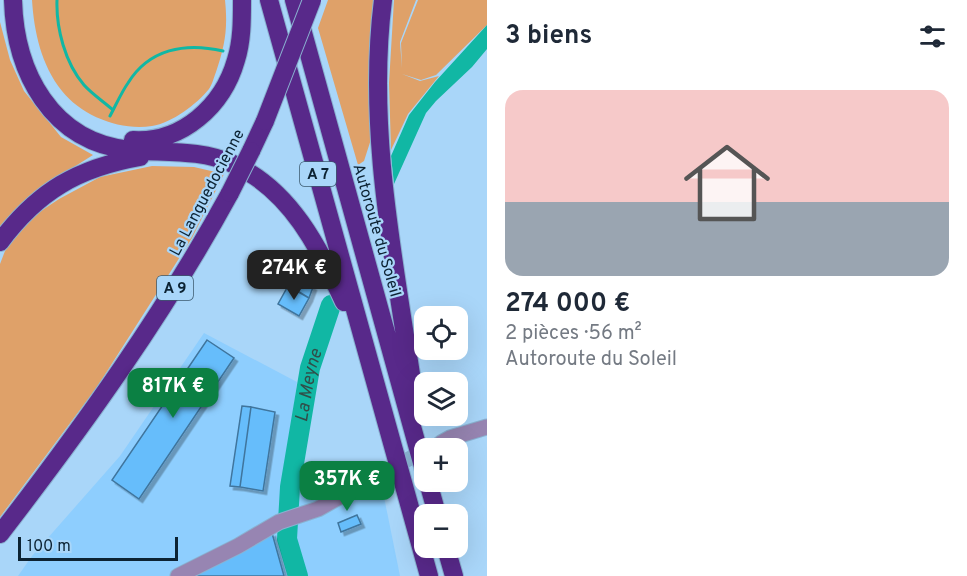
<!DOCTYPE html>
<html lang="fr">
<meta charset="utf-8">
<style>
body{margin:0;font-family:Overpass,sans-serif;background:#f2f2f3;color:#1f2937;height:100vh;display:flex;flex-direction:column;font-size:22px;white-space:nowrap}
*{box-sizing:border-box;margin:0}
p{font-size:20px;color:#747a83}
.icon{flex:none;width:33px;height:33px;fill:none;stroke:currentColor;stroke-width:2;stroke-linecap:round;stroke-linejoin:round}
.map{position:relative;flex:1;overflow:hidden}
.details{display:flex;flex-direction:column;background:#fff;width:480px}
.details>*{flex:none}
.fabs{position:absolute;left:414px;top:306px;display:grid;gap:12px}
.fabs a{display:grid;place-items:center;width:54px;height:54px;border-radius:12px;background:#fff;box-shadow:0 6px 24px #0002;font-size:30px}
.scale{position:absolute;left:18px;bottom:15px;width:160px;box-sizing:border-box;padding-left:6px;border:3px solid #0c2333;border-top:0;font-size:16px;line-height:21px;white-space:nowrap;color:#0c2333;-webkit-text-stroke:4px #a9d6f9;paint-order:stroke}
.price{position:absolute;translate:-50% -51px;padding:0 14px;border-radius:12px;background:#0b8043;color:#fff;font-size:20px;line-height:39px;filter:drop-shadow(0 2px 3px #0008)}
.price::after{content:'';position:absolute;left:50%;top:36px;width:18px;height:14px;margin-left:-9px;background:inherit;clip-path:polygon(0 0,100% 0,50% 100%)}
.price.active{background:#222;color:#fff}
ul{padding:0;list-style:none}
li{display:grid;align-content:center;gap:12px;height:318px;padding:0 18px}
li span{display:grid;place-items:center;height:186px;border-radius:18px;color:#555}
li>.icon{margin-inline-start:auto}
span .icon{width:108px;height:108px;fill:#fffc;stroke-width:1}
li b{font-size:26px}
h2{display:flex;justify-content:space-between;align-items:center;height:72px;padding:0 18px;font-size:26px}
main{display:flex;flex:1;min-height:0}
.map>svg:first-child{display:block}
</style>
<main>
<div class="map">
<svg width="487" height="576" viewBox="0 0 487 576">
<defs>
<filter id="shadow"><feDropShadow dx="3.5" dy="3.5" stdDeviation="0" flood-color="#0004"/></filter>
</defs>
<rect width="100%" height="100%" fill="#a9d6f9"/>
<path fill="#8ecefe" d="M204 333 297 382 285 475 365 477 382 487 400 576H18L32 556 120 456Z"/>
<path fill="#dfa169" d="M32 0H225C228 29 225 45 216 72 214 77 212 85 209 89 197 104 172 123 152 126 120 131 82 116 62 91 41 65 34 31 32 0Z
M328 0H374L370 41V85L373 133 364 161 358 165 318 28Z
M394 0H416L400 42 402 68 401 43 418 0H487V25L436 75 421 80 402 74 420 81 439 76 408 114 391 150 389 83Z
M0 22 10 60 24 91 61 137 93 155 39 189 0 230Z
M152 166 194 167 224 174 192 238 97 387 0 517V264L5 251 29 219 59 199 100 177Z"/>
<path fill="#11b7a4" d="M487 25V49L472 67 436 101 426 113 394 184 391 156 409 115 435 82Z"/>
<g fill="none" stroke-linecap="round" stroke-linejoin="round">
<path stroke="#11b7a4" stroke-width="3" d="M57 0C56 28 65 63 84 85 92 94 104 102 113 110
M110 116C116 105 121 93 128 83 149 49 185 42 223 51"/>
<path stroke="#11b7a4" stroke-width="20" id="s1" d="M298 576 287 539 290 487 310 368 331 305"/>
</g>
<path fill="#66bdfb" stroke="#3f759d" stroke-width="1.5" filter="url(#shadow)" d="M266 258 313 287 309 298 275 277 273 281H270L257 274Z
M288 286 309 298 299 316 278 304Z
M207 340 234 358 139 499 112 480Z
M242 406 251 407 240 487 230 486Z
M251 407 275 412 263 491 240 487Z
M357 515 361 524 341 532 338 523Z
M272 533 284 576H192Z"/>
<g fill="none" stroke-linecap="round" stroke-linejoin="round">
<path stroke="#8ab2d1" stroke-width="15" stroke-dasharray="15 8" stroke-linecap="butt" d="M380 474 424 451"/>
<defs>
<path id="minor" d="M441 443 450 438 487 427
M178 576 238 546 279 522 318 509 380 474"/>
<path id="highway" d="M13 0C15 72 51 142 130 150 164 153 201 149 233 164 291 190 319 248 344 302
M269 0 429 576
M294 0 424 470
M383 0C366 133 396 269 415 401
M133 140C182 143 223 106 236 60 242 41 242 21 242 0
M251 151 265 121
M0 242C38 191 78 168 140 157
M428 482 437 514
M0 534C84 425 164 314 230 193
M446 548 454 576"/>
</defs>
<use href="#minor" stroke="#8ab2d1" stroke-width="17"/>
<use href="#highway" stroke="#8ab2d1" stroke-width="20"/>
<use href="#minor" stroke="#9785b2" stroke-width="15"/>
<use href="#highway" stroke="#58298a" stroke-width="18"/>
<defs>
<path id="highway-bridge" d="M265 121 312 0
M230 193 251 151"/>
</defs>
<use href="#highway-bridge" stroke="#8ab2d1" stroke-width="20" stroke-linecap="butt"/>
<use href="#highway-bridge" stroke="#58298a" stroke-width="18"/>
</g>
<g text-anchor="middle" stroke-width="4.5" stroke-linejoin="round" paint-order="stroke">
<g fill="#a9d6f9" stroke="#3b596e" stroke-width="1.5">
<rect x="300" y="162" width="36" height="24" rx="4.5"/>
<rect x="157" y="276" width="36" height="24" rx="4.5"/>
</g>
<g font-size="15" font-weight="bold" fill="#0c2333">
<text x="318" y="179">A 7</text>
<text x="175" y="293">A 9</text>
</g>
<g font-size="16" fill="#0c2333" stroke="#a9d6f9">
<text transform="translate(206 192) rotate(-62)" y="6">La Languedocienne</text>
<text transform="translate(378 230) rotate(74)" y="6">Autoroute du Soleil</text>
</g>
<g font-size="18" font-style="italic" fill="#304e49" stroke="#a9d6f9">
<text dy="6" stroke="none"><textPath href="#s1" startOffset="194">La Meyne</textPath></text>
</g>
</g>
</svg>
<div class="fabs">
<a><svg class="icon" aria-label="locate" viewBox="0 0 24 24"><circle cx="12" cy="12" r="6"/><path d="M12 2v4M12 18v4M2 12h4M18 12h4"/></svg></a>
<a><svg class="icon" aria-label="layers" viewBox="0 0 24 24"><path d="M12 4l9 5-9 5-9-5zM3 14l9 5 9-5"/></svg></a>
<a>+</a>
<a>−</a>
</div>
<div class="scale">100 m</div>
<b class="price active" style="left:294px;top:301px">274K €</b>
<b class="price" style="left:173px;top:419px">817K €</b>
<b class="price" style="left:347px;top:512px">357K €</b>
</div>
<section class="details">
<h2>3 biens<svg class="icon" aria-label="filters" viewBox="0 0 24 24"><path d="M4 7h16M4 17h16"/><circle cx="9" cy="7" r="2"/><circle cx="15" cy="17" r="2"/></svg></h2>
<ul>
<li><span style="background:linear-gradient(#f6c9c9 60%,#9aa5b1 0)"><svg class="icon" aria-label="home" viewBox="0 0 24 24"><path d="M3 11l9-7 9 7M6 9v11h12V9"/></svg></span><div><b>274 000 €</b><p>2 pièces · 56 m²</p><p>Autoroute du Soleil</p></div></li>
</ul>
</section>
</main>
